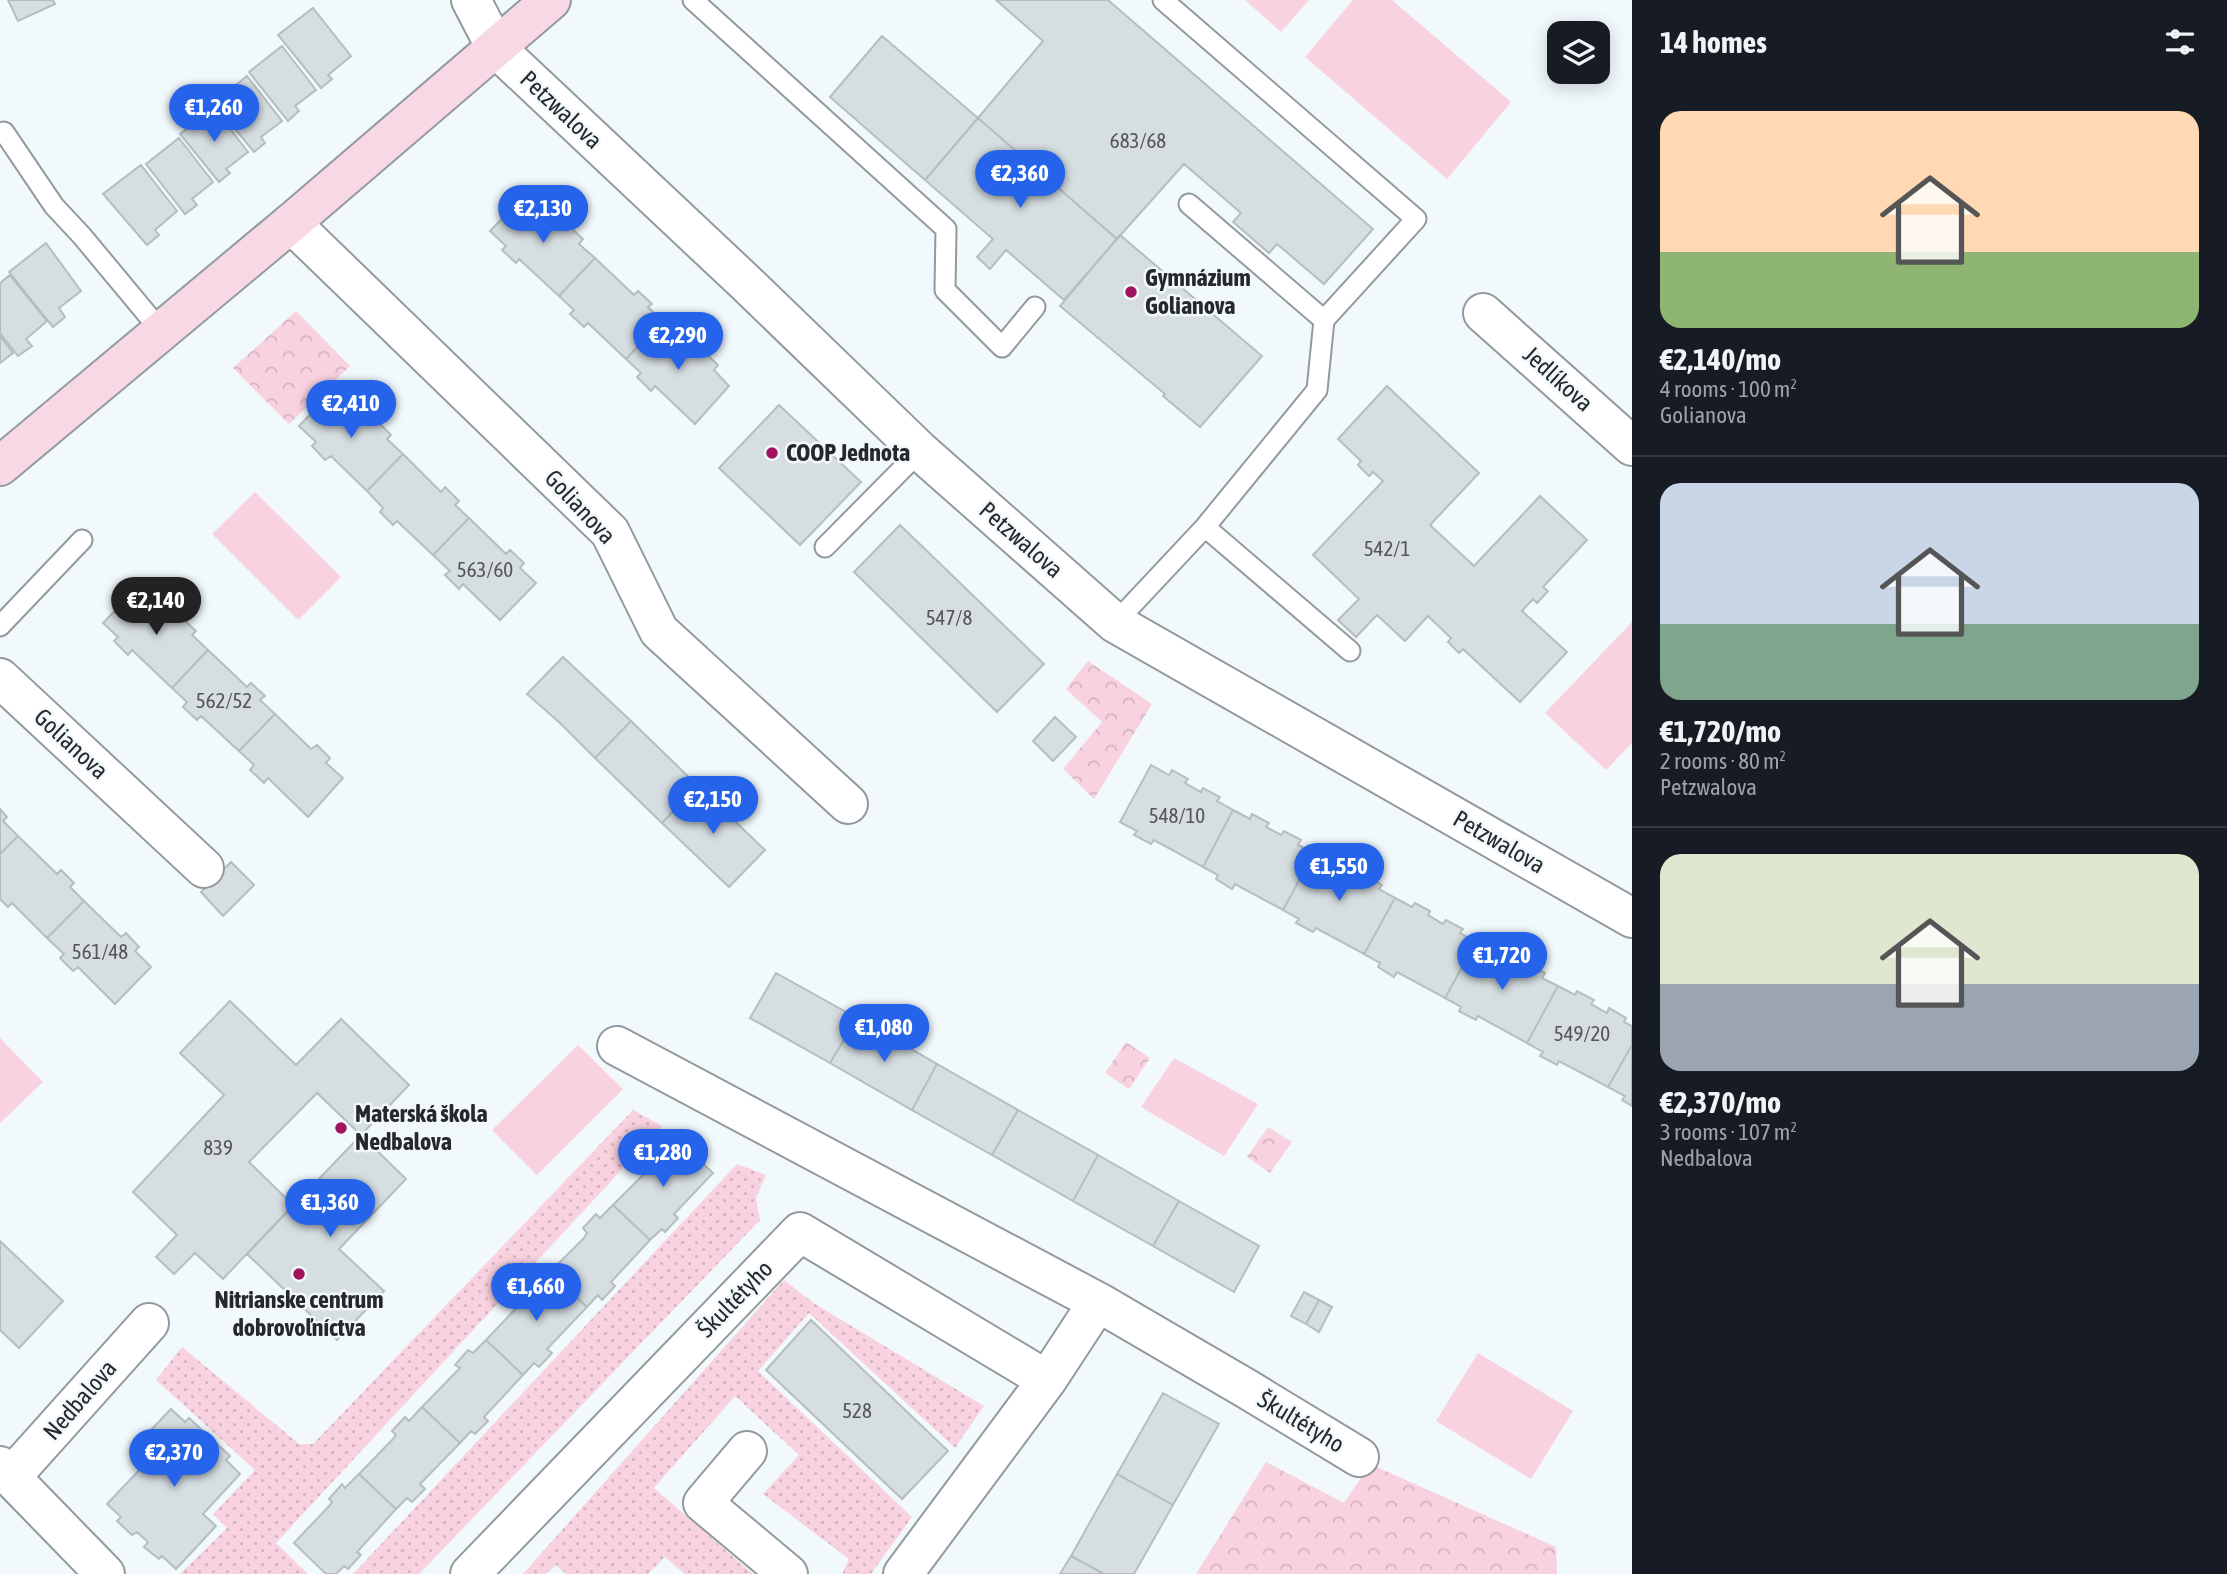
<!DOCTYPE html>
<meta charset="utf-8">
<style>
body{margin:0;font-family:"Asap Condensed",sans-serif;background:#242831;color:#f1f3f6;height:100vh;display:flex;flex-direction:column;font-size:26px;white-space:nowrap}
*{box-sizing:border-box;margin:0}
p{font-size:23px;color:#9ea1a6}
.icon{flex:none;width:38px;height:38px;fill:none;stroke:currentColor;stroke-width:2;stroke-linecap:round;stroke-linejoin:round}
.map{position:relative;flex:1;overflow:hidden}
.side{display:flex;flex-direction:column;background:#171b24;width:595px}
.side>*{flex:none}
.buttons{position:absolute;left:1547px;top:21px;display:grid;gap:14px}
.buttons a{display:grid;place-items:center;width:63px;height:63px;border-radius:14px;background:#171b24;box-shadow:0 4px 18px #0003;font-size:35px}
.price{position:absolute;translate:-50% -60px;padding:0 16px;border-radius:24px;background:#2563eb;color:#fff;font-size:23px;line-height:46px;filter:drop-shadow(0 2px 4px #0008)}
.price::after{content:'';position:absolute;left:50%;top:42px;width:21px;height:16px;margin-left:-10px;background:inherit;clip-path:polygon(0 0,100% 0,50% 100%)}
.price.active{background:#222;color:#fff}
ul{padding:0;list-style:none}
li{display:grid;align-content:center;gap:14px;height:371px;padding:0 28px}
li+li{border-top:2px solid #363941}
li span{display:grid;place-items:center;height:217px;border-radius:21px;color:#555}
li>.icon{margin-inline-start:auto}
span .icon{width:126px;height:126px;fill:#fffc;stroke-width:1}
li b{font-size:30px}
h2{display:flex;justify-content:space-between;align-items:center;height:84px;padding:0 28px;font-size:30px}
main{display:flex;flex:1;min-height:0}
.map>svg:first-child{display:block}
</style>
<main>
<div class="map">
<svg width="1632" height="1574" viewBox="0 0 1632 1574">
<defs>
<pattern id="grass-dots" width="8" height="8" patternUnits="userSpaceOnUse" patternTransform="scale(1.75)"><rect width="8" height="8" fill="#f8d2df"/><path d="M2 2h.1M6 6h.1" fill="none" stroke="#d4b4c0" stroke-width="1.8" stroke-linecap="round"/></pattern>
<pattern id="park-crowns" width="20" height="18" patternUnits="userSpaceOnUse" patternTransform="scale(1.75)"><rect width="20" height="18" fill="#f8d2df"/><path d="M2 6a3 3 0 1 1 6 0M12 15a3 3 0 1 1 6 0" fill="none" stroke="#d4b4c0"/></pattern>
</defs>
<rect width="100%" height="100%" fill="#f1f9fd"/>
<path fill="url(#grass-dots)" d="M633 1110 662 1126 276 1543 308 1574H180L227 1528 213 1514 255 1470 156 1380 182 1347 299 1444H313Z
M737 1164 766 1175 756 1198 760 1220 419 1574H353Z
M784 1280 815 1304 984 1406 955 1448 809 1313 758 1371 912 1517 871 1574H842L849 1559 763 1494 799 1455 735 1396 654 1488 753 1574H685L665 1557 648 1574H566L556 1565 546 1574H523Z"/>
<path fill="url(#park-crowns)" d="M296 311 350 366 289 424 233 368Z
M1088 661 1152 704 1094 799 1063 769 1102 722 1066 689Z
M1126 1042 1150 1058 1129 1089 1105 1073Z
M1268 1127 1292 1142 1270 1173 1247 1157Z
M1266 1462 1344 1503 1370 1464 1556 1547 1557 1574H1196Z"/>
<path fill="#f8d2df" d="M1245 0H1309L1281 32Z
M1353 0H1392L1511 102 1447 179 1305 57Z
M255 492 341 577 298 620 212 534Z
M1632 622V743L1606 770 1545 713Z
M0 1038 43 1082 0 1123Z
M578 1045 623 1089 537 1175 492 1130Z
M1174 1058 1258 1104 1224 1156 1141 1107Z
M1478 1353 1573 1411 1531 1479 1436 1421Z"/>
<path fill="#d6dee2" stroke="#b5bdc0" stroke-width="2" d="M8 0H53L55 4 18 21Z
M996 0H1108L1373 229 1324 284 1277 244 1269 253 1233 222 1241 213 1184 164 1117 239 978 118 1043 41Z
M313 8 351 56 328 75 332 79 321 88 278 35Z
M882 36 978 118 925 180 830 97Z
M282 46 316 90 295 106 299 111 288 121 249 72Z
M247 76 282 121 261 137 265 143 254 152 214 103Z
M213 107 248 152 226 169 230 173 219 182 180 134Z
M978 118 1117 239 1064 300 1006 250 990 269 977 257 993 239 925 180Z
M179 138 213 182 192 199 197 205 185 214 146 164Z
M141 165 177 211 155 230 159 235 147 245 103 194Z
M526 194 565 230 569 226 583 239 579 244 595 258 559 296 519 259 516 263 502 250 506 246 490 231Z
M1120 235 1262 356 1200 427 1163 396 1165 394 1060 306Z
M46 243 81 291 59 308 65 317 53 327 9 272Z
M595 258 634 295 638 291 652 304 648 307 662 321 626 359 588 323 584 327 570 314 574 310 559 296Z
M10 275 47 321 26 339 32 346 18 356 0 333V283Z
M662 321 700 357 704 352 718 365 714 370 729 386 695 424 655 386 651 391 637 377 641 373 626 359Z
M0 336 13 353 0 363Z
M1387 386 1479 473 1430 525 1474 566 1540 496 1587 540 1543 587 1548 591 1537 603 1533 599 1522 611 1567 652 1520 702 1463 649 1459 653 1448 642 1451 638 1428 616 1405 641 1377 615 1356 637 1338 620 1359 599 1313 555 1383 481 1373 472 1369 476 1358 465 1361 461 1338 439Z
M335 389 374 425 378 422 391 435 387 439 403 454 367 491 331 456 325 460 312 446 316 442 299 426Z
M779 405 861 482 800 545 719 468Z
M403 454 441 492 445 487 459 501 455 505 469 518 433 555 397 521 393 525 380 512 383 508 367 491Z
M469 518 506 554 510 550 524 563 520 568 536 583 500 620 463 584 459 589 445 575 450 571 433 555Z
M900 525 1044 664 997 712 854 572Z
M139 586 178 622 182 618 196 631 192 635 208 650 172 688 132 650 128 655 114 641 118 637 103 623Z
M208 650 247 687 251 683 265 696 260 700 275 714 239 751 201 716 197 720 183 707 187 702 172 688Z
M563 657 631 721 595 758 560 723 527 694Z
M275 714 311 749 317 745 330 758 326 763 343 778 308 817 268 778 264 783 250 770 254 765 239 751Z
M1055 717 1076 737 1053 761 1033 741Z
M631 721 698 786 662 823 595 758Z
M1151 765 1169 775 1172 770 1188 779 1185 783 1201 792 1203 788 1220 797 1217 801 1233 810 1203 867 1154 840 1151 844 1134 835 1137 831 1120 822Z
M698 786 765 850 729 887 662 823Z
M0 809 7 817 3 821 18 836 0 854Z
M1233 810 1250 819 1252 814 1269 823 1266 827 1281 835 1284 831 1301 840 1298 845 1314 853 1283 910 1235 884 1232 889 1216 879 1218 875 1203 867Z
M18 836 57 874 61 870 74 883 70 887 84 901 47 938 12 903 8 907 0 899V854Z
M1314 853 1331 863 1333 859 1350 867 1347 871 1362 880 1365 875 1382 885 1379 889 1395 898 1364 954 1316 928 1313 932 1296 923 1299 919 1283 910Z
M231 862 254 885 223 916 201 892Z
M1395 898 1412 907 1415 903 1430 911 1428 915 1443 924 1446 920 1463 929 1460 933 1476 942 1445 998 1397 972 1394 977 1378 967 1380 963 1364 954Z
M84 901 121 937 126 933 139 947 135 951 151 967 115 1004 78 967 73 971 60 958 64 954 47 938Z
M1476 942 1493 951 1496 947 1512 956 1510 960 1525 968 1528 964 1545 973 1542 978 1558 986 1527 1043 1478 1016 1476 1020 1459 1011 1461 1007 1445 998Z
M776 973 857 1018 830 1063 750 1018Z
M1558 986 1575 995 1577 991 1594 1000 1591 1004 1607 1013 1609 1008 1626 1018 1624 1022 1632 1026V1045L1608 1087 1559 1061 1557 1065 1540 1056 1543 1052 1527 1043Z
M230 1001 296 1065 341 1019 409 1085 361 1135 317 1093 249 1162 293 1205 223 1279 195 1253 174 1274 156 1257 177 1235 133 1192 224 1095 180 1053Z
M857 1018 937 1064 912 1110 830 1063Z
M1632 1045V1106L1622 1100 1625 1096 1608 1087Z
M937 1064 1018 1110 992 1155 912 1110Z
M1018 1110 1098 1155 1073 1201 992 1155Z
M361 1135 406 1179 339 1249 384 1291 337 1340 247 1254Z
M676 1139 713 1173 674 1214 678 1218 665 1232 662 1229 650 1240 613 1205 647 1171 651 1165 647 1161 660 1148 664 1151Z
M1098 1155 1179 1201 1153 1246 1073 1201Z
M1179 1201 1259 1246 1234 1292 1153 1246Z
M613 1205 650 1240 611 1282 615 1286 602 1300 598 1295 587 1307 550 1272 584 1238 587 1233 583 1228 596 1214 600 1218Z
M0 1241 63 1301 19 1348 0 1330Z
M550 1272 587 1307 547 1349 552 1353 539 1367 534 1363 523 1375 486 1340 520 1304 523 1300 519 1297 532 1282 536 1286Z
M1304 1292 1319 1300 1306 1324 1291 1316Z
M1319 1300 1332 1307 1319 1332 1306 1324Z
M811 1320 948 1451 902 1499 766 1370Z
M486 1340 523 1375 484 1417 488 1421 475 1434 471 1431 460 1443 422 1407 460 1368 455 1365 468 1350 473 1353Z
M1163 1393 1219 1424 1173 1505 1117 1474Z
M422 1407 460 1443 420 1484 425 1489 412 1502 407 1498 396 1509 359 1474 393 1439 396 1435 392 1431 405 1417 409 1421Z
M171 1409 185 1422 189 1418 203 1431 199 1436 212 1447 216 1443 230 1456 226 1460 240 1474 203 1514 216 1526 176 1569 162 1556 159 1559 144 1547 148 1542 137 1532 132 1535 117 1521 121 1517 107 1504 145 1464 131 1451Z
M359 1474 396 1509 357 1552 361 1555 348 1569 344 1566 336 1574H326L294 1543 330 1505 332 1502 329 1499 342 1484 345 1488Z
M1117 1474 1173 1505 1134 1574H1104L1071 1556Z
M1071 1556 1104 1574H1060Z"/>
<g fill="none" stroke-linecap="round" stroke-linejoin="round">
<defs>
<path id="lane" d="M693 0 946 229 945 290 1002 347 1035 307
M1163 0 1416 219 1324 320
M4 132 54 206 82 236 161 331
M1205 527 1350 651
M825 547 920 451
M1115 623 1205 527 1317 390 1324 320 1189 204
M0 626 82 540"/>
<path id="street" d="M471 0 496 48 746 283 920 451 1115 623 1632 918
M291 223 610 532 659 631 848 804
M1483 313 1632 446
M0 678 204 868
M617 1046 1098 1302 1047 1380
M1098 1302 1247 1389 1359 1457
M747 1451 703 1503 788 1574
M0 1466 105 1574
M11 1477 149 1323
M470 1574 800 1232 1047 1380 903 1574"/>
<path id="secondary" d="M0 466 291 223 551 0"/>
</defs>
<use href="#lane" stroke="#939a9d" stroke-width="23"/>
<use href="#street" stroke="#939a9d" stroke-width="42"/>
<use href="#secondary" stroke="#939a9d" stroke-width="42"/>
<use href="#lane" stroke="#fff" stroke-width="19"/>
<use href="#street" stroke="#fff" stroke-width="38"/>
<use href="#secondary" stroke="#f7d8e4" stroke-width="38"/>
</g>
<g fill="#a1145d" stroke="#f1f9fd" stroke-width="2.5">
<circle cx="1131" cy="292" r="7"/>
<circle cx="772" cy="453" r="7"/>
<circle cx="341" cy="1128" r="7"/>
<circle cx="299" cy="1274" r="7"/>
</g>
<g text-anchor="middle" stroke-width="5" stroke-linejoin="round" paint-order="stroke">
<g font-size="21" fill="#525658">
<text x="1138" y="148">683/68</text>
<text x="1387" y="556">542/1</text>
<text x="485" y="577">563/60</text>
<text x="949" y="625">547/8</text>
<text x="224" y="708">562/52</text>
<text x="1177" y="823">548/10</text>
<text x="100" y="959">561/48</text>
<text x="1582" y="1041">549/20</text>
<text x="218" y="1155">839</text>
<text x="857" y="1418">528</text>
</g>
<g font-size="24" fill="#26292a" stroke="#f1f9fd">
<text transform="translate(561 110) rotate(43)" y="8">Petzwalova</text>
<text transform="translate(1558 379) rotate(42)" y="8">Jedlíkova</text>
<text transform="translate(580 507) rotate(47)" y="8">Golianova</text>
<text transform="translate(1021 540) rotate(41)" y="8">Petzwalova</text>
<text transform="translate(71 744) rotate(43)" y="8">Golianova</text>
<text transform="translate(1499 842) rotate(30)" y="8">Petzwalova</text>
<text transform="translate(735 1299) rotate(-46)" y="8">Škultétyho</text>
<text transform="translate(80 1400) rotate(-49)" y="8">Nedbalova</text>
<text transform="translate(1301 1422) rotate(31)" y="8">Škultétyho</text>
</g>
<g font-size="24" font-weight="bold" fill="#26292a" stroke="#f1f9fd" text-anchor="start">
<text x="1145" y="286">Gymnázium<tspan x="1145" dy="28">Golianova</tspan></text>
<text x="786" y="461">COOP Jednota</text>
<text x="355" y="1122">Materská škola<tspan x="355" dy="28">Nedbalova</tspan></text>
<text x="299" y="1308" text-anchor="middle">Nitrianske centrum<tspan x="299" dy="28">dobrovoľníctva</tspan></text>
</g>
</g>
</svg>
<div class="buttons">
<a><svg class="icon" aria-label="layers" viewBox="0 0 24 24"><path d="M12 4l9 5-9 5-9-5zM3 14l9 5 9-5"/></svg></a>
</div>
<b class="price" style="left:214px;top:144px">€1,260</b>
<b class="price" style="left:1020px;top:210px">€2,360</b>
<b class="price" style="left:543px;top:245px">€2,130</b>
<b class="price" style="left:678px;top:372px">€2,290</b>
<b class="price" style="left:351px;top:440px">€2,410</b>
<b class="price active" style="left:156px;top:637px">€2,140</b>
<b class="price" style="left:713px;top:836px">€2,150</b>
<b class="price" style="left:1339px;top:903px">€1,550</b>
<b class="price" style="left:1502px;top:992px">€1,720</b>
<b class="price" style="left:884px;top:1064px">€1,080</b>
<b class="price" style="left:663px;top:1189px">€1,280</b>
<b class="price" style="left:330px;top:1239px">€1,360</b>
<b class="price" style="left:536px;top:1323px">€1,660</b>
<b class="price" style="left:174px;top:1489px">€2,370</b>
</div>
<section class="side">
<h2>14 homes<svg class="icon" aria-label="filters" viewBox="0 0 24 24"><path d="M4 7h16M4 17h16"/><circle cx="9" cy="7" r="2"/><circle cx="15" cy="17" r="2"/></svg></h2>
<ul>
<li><span style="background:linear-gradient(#ffd9b3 65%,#8fb573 0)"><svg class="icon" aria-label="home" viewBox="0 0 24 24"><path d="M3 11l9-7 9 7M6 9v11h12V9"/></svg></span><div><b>€2,140/mo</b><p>4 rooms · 100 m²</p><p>Golianova</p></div></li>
<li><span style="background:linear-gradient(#c9d6e8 65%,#7fa58c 0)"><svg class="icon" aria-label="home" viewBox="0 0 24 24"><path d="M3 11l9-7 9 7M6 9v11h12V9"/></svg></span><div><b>€1,720/mo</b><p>2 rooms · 80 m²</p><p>Petzwalova</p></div></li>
<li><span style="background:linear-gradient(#dfe7d0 60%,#9aa5b1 0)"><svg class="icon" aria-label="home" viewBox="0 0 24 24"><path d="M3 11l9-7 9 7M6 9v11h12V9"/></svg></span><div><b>€2,370/mo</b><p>3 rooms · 107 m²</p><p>Nedbalova</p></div></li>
</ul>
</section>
</main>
